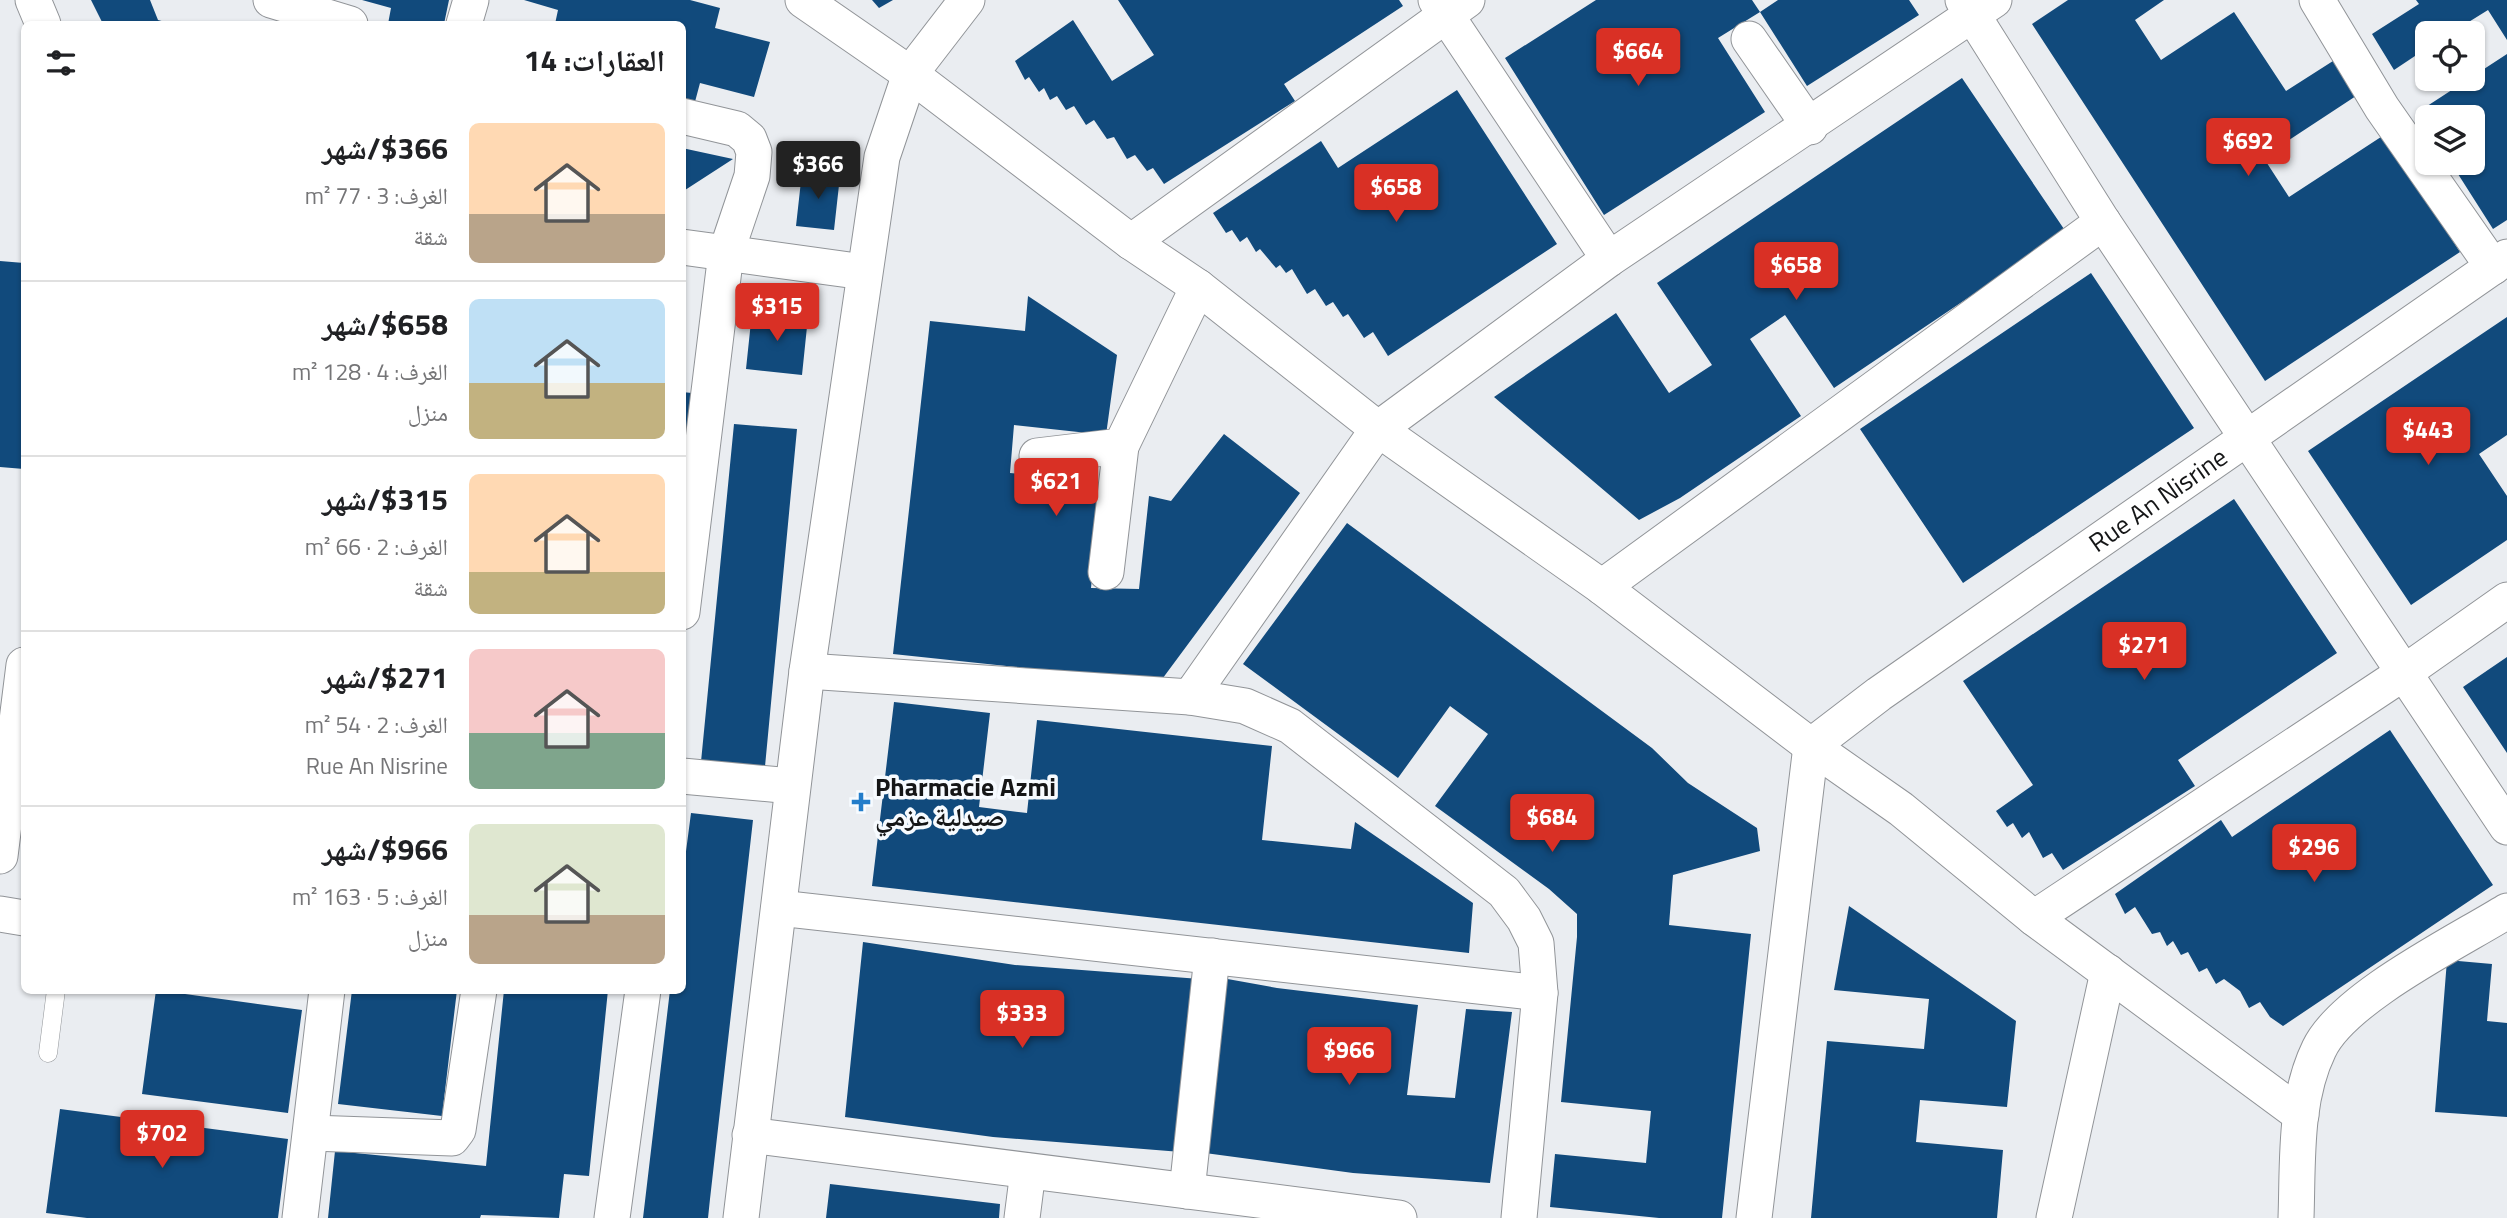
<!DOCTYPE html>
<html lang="ar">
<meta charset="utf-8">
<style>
body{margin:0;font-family:"Titillium Web","Noto Naskh Arabic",sans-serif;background:#f2f2f2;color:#202124;direction:rtl;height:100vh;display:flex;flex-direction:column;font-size:26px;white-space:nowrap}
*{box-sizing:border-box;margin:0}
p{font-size:23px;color:#757577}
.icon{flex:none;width:38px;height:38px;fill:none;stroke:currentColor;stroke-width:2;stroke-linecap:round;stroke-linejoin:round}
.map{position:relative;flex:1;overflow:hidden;direction:ltr}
.side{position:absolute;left:21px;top:21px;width:665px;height:973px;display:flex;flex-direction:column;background:#fff;border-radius:10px;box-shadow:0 2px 5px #0004;direction:rtl}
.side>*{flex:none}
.controls{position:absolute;left:2415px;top:21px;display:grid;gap:14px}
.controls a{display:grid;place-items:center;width:70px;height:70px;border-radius:10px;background:#fff;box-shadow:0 2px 5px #0004;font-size:35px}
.price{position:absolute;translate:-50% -60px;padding:0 16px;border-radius:7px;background:#d93025;color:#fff;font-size:23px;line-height:46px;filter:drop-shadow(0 2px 4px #0008)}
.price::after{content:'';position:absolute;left:50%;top:42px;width:21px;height:16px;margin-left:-10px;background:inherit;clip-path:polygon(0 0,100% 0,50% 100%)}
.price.on{background:#222;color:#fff}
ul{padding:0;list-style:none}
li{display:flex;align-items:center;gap:21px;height:175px;padding:0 21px}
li+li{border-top:2px solid #e0e0e0}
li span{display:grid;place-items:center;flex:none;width:196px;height:140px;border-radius:10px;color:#555}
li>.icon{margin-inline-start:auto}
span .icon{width:84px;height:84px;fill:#fffc;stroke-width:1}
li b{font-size:30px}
h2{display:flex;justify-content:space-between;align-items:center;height:84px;padding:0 21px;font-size:30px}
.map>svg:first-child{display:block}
</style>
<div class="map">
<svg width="2507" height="1218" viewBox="0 0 2507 1218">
<rect width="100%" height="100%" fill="#eaedf1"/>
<path fill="#114a7c" d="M91 0H150L158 20 172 24H103Z
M362 0H449L444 24H388L391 8Z
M524 0H690L720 8 715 28 770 42 754 97 700 83 692 113 682 110V24H555L558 10Z
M872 0H893L879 8Z
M1118 0H1399L1403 6 1284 84 1295 101 1164 184 1153 168 1147 171 1135 155 1127 159 1114 137 1107 139 1094 120 1086 125 1074 106 1066 110 1057 96 1050 100 1044 88 1039 92 1029 77 1025 80 1015 61 1073 20 1112 81 1154 55Z
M1596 0H1752L1760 12 1718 38 1765 112 1604 215 1505 58Z
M1778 0H1909L1919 15 1807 86 1760 12Z
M2068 0H2164L2135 20 2161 60 2234 12 2286 91 2333 61 2356 96 2263 157 2289 197 2384 135 2460 252 2265 381 2032 24Z
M2416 0H2507V40L2488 10 2451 33H2427V48L2394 70 2372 34 2419 4Z
M2507 54V220L2493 229 2451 163H2473V117H2427V125L2418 112Z
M1962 78 2066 232 1834 388 1785 315 1750 339 1801 416 1680 498 1639 520 1494 397 1616 313 1669 393 1712 365 1657 283Z
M1457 90 1557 244 1388 356 1373 332 1364 338 1348 314 1343 317 1333 302 1326 306 1315 289 1307 294 1292 269 1286 273 1280 265 1276 268 1260 249 1256 252 1247 237 1240 242 1232 230 1226 233 1213 213 1321 141 1338 168Z
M682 148 733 159 682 192Z
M802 172 840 176 834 230 796 226Z
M0 261 24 263V469L0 467Z
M2091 273 2194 428 1963 583 1860 429Z
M1028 296 1117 355 1106 435 1014 425 1010 473 1102 483 1091 588 1139 589 1149 496 1171 501 1224 434 1300 493 1157 686 1128 679 893 654 930 321 1025 331Z
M752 312 808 317 802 375 746 369Z
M2507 317V435L2479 454 2507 496V540L2411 605 2308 451Z
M682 392 692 393 684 461H682Z
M734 424 797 429 764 777 700 772Z
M2234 499 2337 653 2178 760 2195 786 2063 870 2052 853 2043 858 2029 832 2022 838 2013 823 2007 827 1996 811 2033 785 1963 681Z
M1347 523 1652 748 1688 783 1757 828 1760 851 1673 875 1669 925 1751 934 1722 1218H1659L1550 1207 1555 1154 1646 1163 1651 1111 1561 1102 1577 937V914L1549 889 1435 806 1488 734 1450 706 1398 778 1243 664Z
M2507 657V753L2463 687Z
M894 702 990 713 979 807 1027 813 1037 720 1272 746 1262 840 1351 849 1355 822 1473 903 1469 953 872 886Z
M2390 730 2493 885 2283 1026 2270 1017 2260 1002 2249 1008 2240 991 2224 979 2216 984 2207 968 2199 972 2188 952 2181 955 2173 941 2167 946 2160 932 2152 934 2135 907 2125 914 2115 894 2221 820 2232 837Z
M691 813 753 820 710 1199 708 1218H643L670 990H682V882Z
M1849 906 2016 1021 2007 1107 1920 1100 1916 1142 2003 1150 1997 1218H1811L1827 1041 1924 1049 1929 999 1834 990Z
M863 942 1015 965 1200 979 1181 1152 993 1137 845 1117Z
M2447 960 2492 964 2487 1021 2507 1023V1117L2435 1112Z
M1222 978 1277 988 1418 1005 1407 1095 1455 1098 1466 1009 1512 1012 1490 1183 1353 1173 1205 1153Z
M156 990 302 1010 288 1113 142 1094Z
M352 990H457L442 1116 338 1104Z
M504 990H608L589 1176 564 1174 559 1218 481 1215 480 1218H328L335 1151 486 1166Z
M60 1109 288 1139 278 1218H87L46 1213Z
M830 1184 1000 1204 999 1218H826Z"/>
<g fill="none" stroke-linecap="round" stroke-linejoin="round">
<defs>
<path id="lane" d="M48 1053 56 990"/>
<g id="street">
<path d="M33 0 43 24"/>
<path d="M271 0 350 24"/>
<path d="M803 0 910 74 1131 242 1198 287 1378 429 1602 587 1811 746 1901 809 2034 918 2301 1115"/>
<path d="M1436 0 1609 259"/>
<path d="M1963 0 2103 222 2507 827"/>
<path d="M2317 0 2382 108 2493 267"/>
<path d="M464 24 471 0"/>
<path d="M1749 39 1810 127"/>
<path d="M682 116 737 129 749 139 754 152 752 176 726 253 682 612"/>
<path d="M1131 242 1467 0"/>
<path d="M682 247 864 272"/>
<path d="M1037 456 1121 446 1198 287"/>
<path d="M1106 572 1121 446"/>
<path d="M1602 587 2103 222"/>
<path d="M807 671 1190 697 1378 429 1609 259 1994 0"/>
<path d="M1190 697 1245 706 1290 726 1504 892 1524 919 1536 943 1540 993 1519 1218"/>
<path d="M682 776 792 786"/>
<path d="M0 856 24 665"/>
<path d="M779 908 1540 993"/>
<path d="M0 914 24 918"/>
<path d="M2034 918 2402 674 2507 600"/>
<path d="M311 1133 452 1138 458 1130 479 990"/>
<path d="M750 1135 1399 1218"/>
<path d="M1187 1191 1212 956"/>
<path d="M300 1218 327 990"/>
<path d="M612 1218 643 990"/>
<path d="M741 1218 807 671 882 157 910 74 967 0"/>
<path d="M1022 1218 1028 1171"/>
<path id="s1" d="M1754 1218 1811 746 1879 694 2507 257"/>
<path d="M2054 1218 2108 972"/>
<path d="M2296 1218C2298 1163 2294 1100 2319 1049 2343 998 2457 942 2507 911"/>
</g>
</defs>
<use href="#lane" stroke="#919498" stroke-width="19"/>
<use href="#street" stroke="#919498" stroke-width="37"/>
<use href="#lane" stroke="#fff" stroke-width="18"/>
<use href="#street" stroke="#fff" stroke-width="35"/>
</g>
<path fill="#237dca" stroke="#f7fbff" stroke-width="2.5" d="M857.5 791.5h7v7h7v7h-7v7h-7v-7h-7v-7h7z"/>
<g text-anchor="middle" stroke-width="7" stroke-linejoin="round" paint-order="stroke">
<g font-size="26" fill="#151617" stroke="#f7fbff">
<text dy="9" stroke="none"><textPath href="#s1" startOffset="901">Rue An Nisrine</textPath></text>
</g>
<g font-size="26" font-weight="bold" fill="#151617" stroke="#f7fbff" text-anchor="start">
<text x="875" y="796">Pharmacie Azmi<tspan x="875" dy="30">صيدلية عزمي</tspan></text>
</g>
</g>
</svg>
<div class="controls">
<a><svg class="icon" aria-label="locate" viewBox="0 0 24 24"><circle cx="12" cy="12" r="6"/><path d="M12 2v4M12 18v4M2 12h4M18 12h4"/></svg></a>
<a><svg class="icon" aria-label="layers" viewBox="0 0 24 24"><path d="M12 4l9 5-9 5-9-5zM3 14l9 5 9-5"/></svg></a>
</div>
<b class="price" style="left:1638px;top:88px">$664</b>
<b class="price" style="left:2248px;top:178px">$692</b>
<b class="price on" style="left:818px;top:201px">$366</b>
<b class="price" style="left:1396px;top:224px">$658</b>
<b class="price" style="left:1796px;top:302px">$658</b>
<b class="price" style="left:777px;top:343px">$315</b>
<b class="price" style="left:2428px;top:467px">$443</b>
<b class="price" style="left:1056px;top:518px">$621</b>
<b class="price" style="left:2144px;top:682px">$271</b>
<b class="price" style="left:1552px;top:854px">$684</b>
<b class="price" style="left:2314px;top:884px">$296</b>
<b class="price" style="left:1022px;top:1050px">$333</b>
<b class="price" style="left:1349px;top:1087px">$966</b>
<b class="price" style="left:162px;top:1170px">$702</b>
<section class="side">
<h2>العقارات: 14<svg class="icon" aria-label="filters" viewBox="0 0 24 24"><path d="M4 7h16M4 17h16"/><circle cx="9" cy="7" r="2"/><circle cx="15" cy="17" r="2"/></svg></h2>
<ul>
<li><span style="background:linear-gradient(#ffd9b3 65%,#b9a48a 0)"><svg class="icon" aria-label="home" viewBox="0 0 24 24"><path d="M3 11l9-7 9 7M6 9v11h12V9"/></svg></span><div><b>$366/شهر</b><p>الغرف: 3 · 77 m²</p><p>شقة</p></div></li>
<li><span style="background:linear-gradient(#bfe0f5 60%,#c2b280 0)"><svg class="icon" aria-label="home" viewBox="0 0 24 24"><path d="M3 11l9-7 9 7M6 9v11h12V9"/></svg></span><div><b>$658/شهر</b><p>الغرف: 4 · 128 m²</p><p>منزل</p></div></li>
<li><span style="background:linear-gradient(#ffd9b3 70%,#c2b280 0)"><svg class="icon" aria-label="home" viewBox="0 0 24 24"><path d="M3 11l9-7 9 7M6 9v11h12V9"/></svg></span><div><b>$315/شهر</b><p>الغرف: 2 · 66 m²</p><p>شقة</p></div></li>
<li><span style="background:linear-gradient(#f6c9c9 60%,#7fa58c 0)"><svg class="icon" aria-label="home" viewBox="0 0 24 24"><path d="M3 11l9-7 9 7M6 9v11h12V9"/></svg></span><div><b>$271/شهر</b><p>الغرف: 2 · 54 m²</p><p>Rue An Nisrine</p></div></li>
<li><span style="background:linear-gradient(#dfe7d0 65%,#b9a48a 0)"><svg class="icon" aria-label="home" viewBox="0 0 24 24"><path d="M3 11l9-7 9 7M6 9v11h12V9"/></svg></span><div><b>$966/شهر</b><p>الغرف: 5 · 163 m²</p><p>منزل</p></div></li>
</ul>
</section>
</div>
